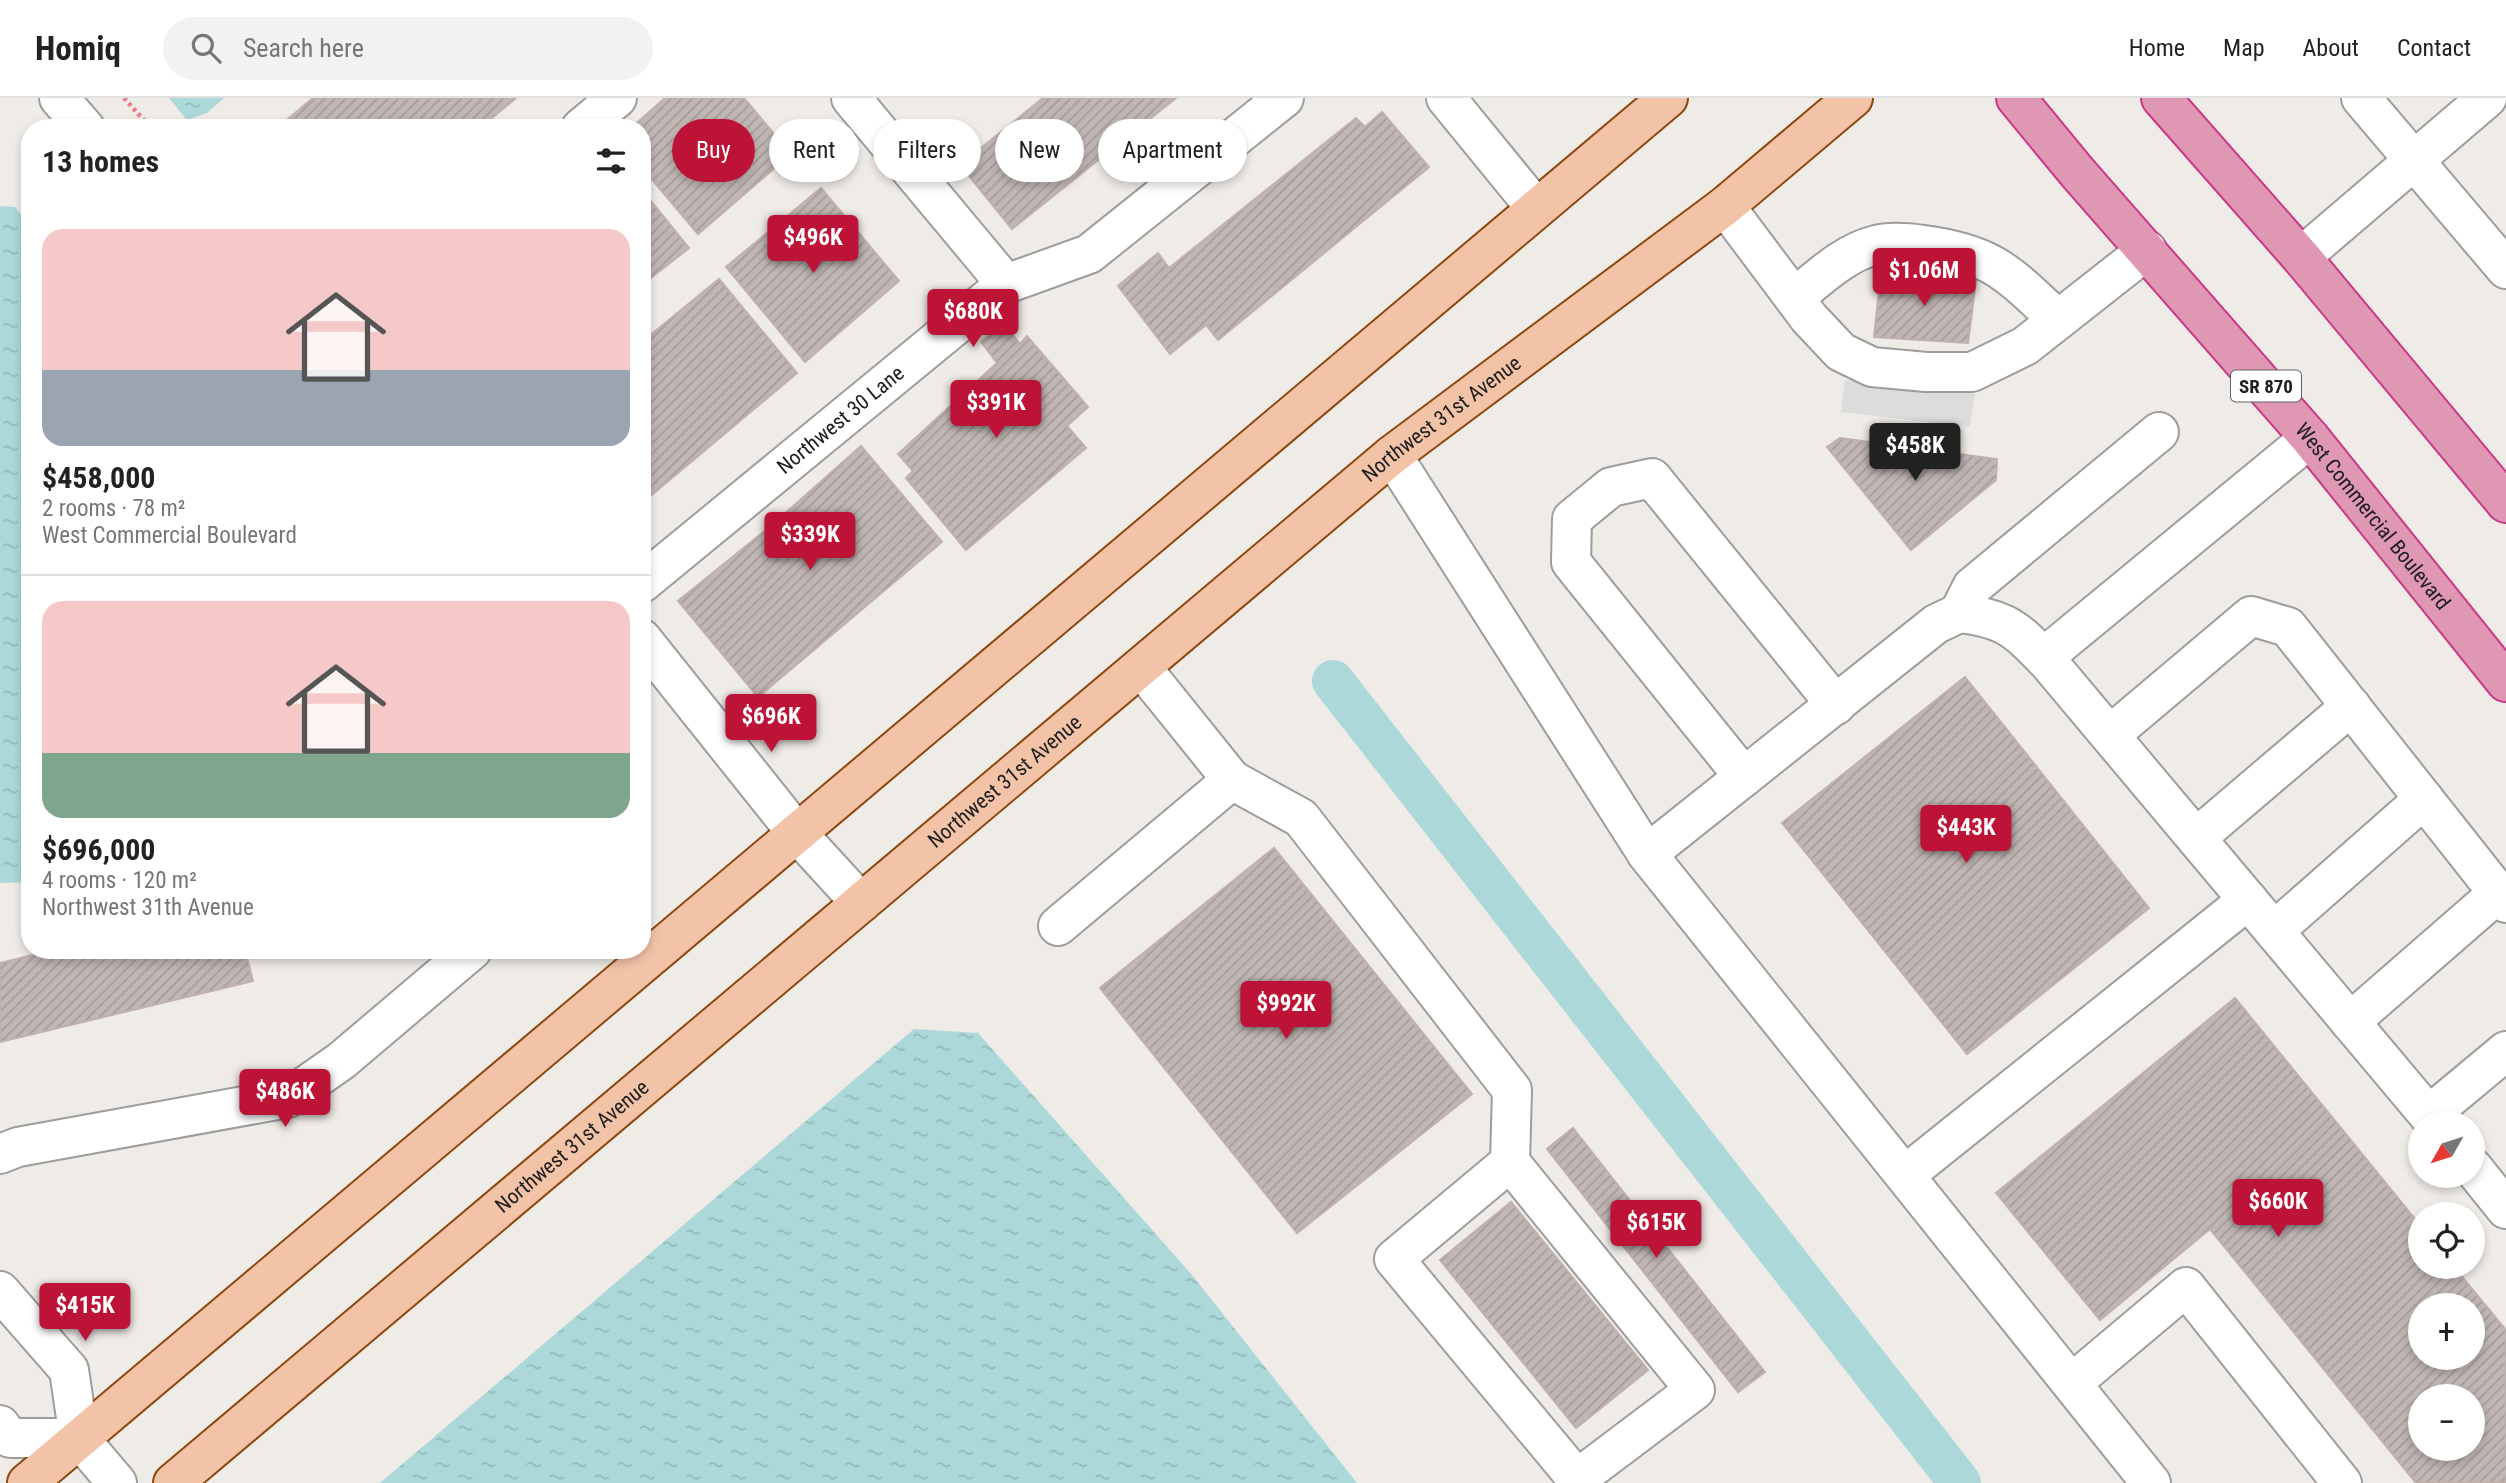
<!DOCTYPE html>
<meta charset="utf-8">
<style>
body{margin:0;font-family:"Roboto Condensed",sans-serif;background:#f2f2f2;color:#222;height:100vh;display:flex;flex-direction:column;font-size:26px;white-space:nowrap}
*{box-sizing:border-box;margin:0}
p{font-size:23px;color:#767676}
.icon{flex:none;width:38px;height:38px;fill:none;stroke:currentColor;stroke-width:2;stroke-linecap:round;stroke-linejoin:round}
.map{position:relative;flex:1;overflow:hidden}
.sheet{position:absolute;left:21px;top:21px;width:630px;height:840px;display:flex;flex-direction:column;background:#fff;border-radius:28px;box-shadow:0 4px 10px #0003}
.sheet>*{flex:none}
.banner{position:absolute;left:672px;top:21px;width:665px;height:63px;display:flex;gap:14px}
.needle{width:46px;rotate:231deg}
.fabs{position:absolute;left:2408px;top:1013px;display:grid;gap:14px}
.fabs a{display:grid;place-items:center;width:77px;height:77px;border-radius:50%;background:#fff;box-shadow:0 4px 10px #0003;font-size:35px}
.price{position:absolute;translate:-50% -60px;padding:0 16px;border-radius:7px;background:#bc1337;color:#fff;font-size:23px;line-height:46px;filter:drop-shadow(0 2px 4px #0008)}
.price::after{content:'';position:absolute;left:50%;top:42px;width:21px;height:16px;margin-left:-10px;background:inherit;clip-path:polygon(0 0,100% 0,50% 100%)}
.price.current{background:#222;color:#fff}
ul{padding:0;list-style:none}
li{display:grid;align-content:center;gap:14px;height:371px;padding:0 21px}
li+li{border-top:2px solid #e0e0e0}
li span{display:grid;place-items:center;height:217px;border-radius:21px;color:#555}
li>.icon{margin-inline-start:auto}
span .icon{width:126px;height:126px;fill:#fffc;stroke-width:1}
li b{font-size:30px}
h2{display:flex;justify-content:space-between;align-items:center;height:84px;padding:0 21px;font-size:30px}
.pill{padding:0 24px;border-radius:32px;background:#fff;box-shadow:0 4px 10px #0003;font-size:24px;line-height:63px}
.pill.current{background:#bc1337;color:#fff}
header{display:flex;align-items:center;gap:42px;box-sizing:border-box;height:98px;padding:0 35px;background:#fff;border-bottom:2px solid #e0e0e0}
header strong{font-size:33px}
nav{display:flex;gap:38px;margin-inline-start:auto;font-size:24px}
.search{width:490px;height:63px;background:#f2f2f2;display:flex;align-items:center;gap:18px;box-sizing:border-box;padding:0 24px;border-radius:38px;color:#767676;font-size:26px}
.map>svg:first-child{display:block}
</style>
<header>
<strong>Homiq</strong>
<div class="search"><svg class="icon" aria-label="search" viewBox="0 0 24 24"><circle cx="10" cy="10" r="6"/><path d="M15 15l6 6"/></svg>Search here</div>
<nav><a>Home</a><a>Map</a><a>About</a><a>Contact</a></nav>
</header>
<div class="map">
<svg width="2506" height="1385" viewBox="0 0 2506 1385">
<defs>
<pattern id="water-ripples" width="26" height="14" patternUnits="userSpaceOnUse" patternTransform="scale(1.75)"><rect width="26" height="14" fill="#acd8d9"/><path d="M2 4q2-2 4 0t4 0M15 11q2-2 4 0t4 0" fill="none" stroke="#94b9ba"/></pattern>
<pattern id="building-hatch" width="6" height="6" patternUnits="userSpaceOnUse" patternTransform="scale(1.75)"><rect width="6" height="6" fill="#c0b6b4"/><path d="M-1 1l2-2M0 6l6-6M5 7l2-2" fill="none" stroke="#a59c9a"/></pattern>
</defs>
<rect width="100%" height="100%" fill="#efebe7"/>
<path fill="#dcdcdc" d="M1845 282 1975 294 1970 329 1841 314Z"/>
<path fill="url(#water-ripples)" d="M169 0H224L207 15 187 22Z
M0 108 15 109 30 128V784L0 785Z
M914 931 978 935 1192 1177 1357 1385H380Z"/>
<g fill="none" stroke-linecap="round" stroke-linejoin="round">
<path stroke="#acd8d9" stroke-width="42" d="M1333 583 1960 1385"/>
</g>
<path fill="url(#building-hatch)" stroke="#c0b0ab" stroke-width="2" fill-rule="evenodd" d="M313 0H516L480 30H277Z
M665 0H744L791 56 698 136 642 70V30H631Z
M1043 0H1176L1012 131 960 67Z
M1382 14 1429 69 1218 242 1206 227 1170 256 1118 188 1158 155 1169 170 1356 20 1365 29Z
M821 90 899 183 805 264 726 169Z
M642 92 689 150 642 187Z
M1881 174 1976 183 1968 245 1874 239Z
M719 181 797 275 642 405V244Z
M1003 225 1020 246 1027 238 1088 309 1067 328 1086 350 966 452 906 380 913 373 898 356 997 265 981 244Z
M1840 340 1997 361 1996 382 1911 452 1827 349Z
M861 348 942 444 758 599 678 503 772 427Z
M1965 579 2149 810 1967 956 1782 725Z
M1274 750 1472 996 1297 1135 1100 890Z
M53 852H245L253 883 0 944V865Z
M2235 900 2420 1127V1169H2454L2506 1232V1385H2416L2210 1131 2100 1222 1996 1095ZM2420 1208H2473V1260H2420ZM2420 1298H2473V1351H2420Z
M1573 1030 1765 1274 1738 1294 1547 1051Z
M1511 1104 1648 1272 1576 1330 1440 1162Z"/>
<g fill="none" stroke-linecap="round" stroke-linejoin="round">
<defs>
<g id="minor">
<path d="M59 0 85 30"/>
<path d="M851 0 1006 186"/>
<path d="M1446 0 1535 109"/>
<path d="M2361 0 2506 171"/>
<path d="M581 30 617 0"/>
<path d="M1725 108 1809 220 1841 254 1872 269 1926 274H1972L2025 248 2147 152"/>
<path d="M2301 159 2487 0"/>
<path d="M1794 200C1819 180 1844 155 1876 147 1890 143 1910 145 1924 147 1993 156 2009 176 2058 222"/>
<path d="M2159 334 1972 489 1959 515C2007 521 2016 531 2048 564L2436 1026"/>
<path d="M1392 357 1647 756 2151 1385"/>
<path id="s1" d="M642 485 1006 186 1089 156 1284 0"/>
<path d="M642 541 796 734 861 805"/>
<path d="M2044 559 2310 340"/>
<path d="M1141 569 1232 682 1301 720 1512 992 1510 1064 1695 1292 1577 1381 1394 1161 1510 1064"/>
<path d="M2110 637 2251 518 2288 529 2506 805"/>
<path d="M1744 679 1571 464 1572 421 1611 389 1652 380 1836 607"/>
<path d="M2196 740 2351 608"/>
<path d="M1647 756 1936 526 1959 515"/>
<path d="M1058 828 1232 682"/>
<path d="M2274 833 2424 701"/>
<path d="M2350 924 2498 795"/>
<path d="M2429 1017 2506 953"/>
<path d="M0 1056 18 1049 288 1000 341 963 472 852"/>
<path d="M2473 1070 2506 1111"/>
<path d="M1905 1077 2248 802"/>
<path d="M0 1193 69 1272 79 1340 117 1385"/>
<path d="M2072 1285 2186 1189 2342 1385"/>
<path d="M0 1327 10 1340H79"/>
</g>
<g id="major">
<path d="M27 1385 1668 0"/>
<path id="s2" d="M173 1385 1392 357 1725 108 1853 0"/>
</g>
<g id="highway">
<path id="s3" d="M2016 0 2077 74 2310 340 2506 584"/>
<path d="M2161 0 2301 159 2506 405"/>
</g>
</defs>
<use href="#minor" stroke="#9d9d9d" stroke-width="42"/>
<use href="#major" stroke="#8d480e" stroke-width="42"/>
<use href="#highway" stroke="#cb3789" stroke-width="42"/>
<path stroke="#ed7b87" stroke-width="4.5" stroke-dasharray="3.5 3.5" stroke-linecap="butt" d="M124 0 151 30"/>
<use href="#minor" stroke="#fff" stroke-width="38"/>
<use href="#major" stroke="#f3c3a8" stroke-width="38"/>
<use href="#highway" stroke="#df97b3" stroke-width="38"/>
</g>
<g text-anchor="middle" stroke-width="6" stroke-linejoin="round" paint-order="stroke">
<rect fill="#fff" stroke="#636363" stroke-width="2" x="2231" y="272.5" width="70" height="31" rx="5"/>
<g font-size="19" font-weight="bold" fill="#202020">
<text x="2266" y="295">SR 870</text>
</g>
<g font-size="21" fill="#202020" stroke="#fff">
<text dy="7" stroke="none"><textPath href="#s2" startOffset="1656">Northwest 31st Avenue</textPath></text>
<text dy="7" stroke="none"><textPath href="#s1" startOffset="257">Northwest 30 Lane</textPath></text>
<text dy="7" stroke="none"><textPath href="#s3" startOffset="550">West Commercial Boulevard</textPath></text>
<text dy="7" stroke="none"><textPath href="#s2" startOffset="1088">Northwest 31st Avenue</textPath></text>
<text dy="7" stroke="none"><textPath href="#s2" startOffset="522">Northwest 31st Avenue</textPath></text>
</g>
</g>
</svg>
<div class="fabs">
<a><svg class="needle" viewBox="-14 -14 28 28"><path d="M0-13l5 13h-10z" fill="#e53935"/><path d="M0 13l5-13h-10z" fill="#767676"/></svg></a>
<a><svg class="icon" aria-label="locate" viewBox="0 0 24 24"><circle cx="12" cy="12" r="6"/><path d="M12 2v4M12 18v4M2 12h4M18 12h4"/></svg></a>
<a>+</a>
<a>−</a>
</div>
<b class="price" style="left:813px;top:177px">$496K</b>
<b class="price" style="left:1924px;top:210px">$1.06M</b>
<b class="price" style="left:973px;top:251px">$680K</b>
<b class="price" style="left:996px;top:342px">$391K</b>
<b class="price current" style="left:1915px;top:385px">$458K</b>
<b class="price" style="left:810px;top:474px">$339K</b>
<b class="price" style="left:771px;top:656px">$696K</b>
<b class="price" style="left:1966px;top:767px">$443K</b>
<b class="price" style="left:1286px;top:943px">$992K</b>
<b class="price" style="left:285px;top:1031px">$486K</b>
<b class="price" style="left:2278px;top:1141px">$660K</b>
<b class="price" style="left:1656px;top:1162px">$615K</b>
<b class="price" style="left:85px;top:1245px">$415K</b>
<div class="banner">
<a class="pill current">Buy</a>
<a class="pill">Rent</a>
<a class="pill">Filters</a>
<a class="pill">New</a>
<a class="pill">Apartment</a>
</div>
<section class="sheet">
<h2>13 homes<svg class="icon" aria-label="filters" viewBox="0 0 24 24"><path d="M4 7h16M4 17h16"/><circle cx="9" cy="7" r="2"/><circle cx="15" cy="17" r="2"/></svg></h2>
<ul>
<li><span style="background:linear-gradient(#f6c9c9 65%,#9aa5b1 0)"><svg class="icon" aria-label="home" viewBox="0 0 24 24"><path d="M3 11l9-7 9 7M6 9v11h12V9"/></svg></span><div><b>$458,000</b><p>2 rooms · 78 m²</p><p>West Commercial Boulevard</p></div></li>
<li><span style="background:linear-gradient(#f6c9c9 70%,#7fa58c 0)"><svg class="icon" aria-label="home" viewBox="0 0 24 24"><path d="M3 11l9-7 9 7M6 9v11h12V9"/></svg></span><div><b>$696,000</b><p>4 rooms · 120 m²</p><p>Northwest 31th Avenue</p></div></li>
</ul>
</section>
</div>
